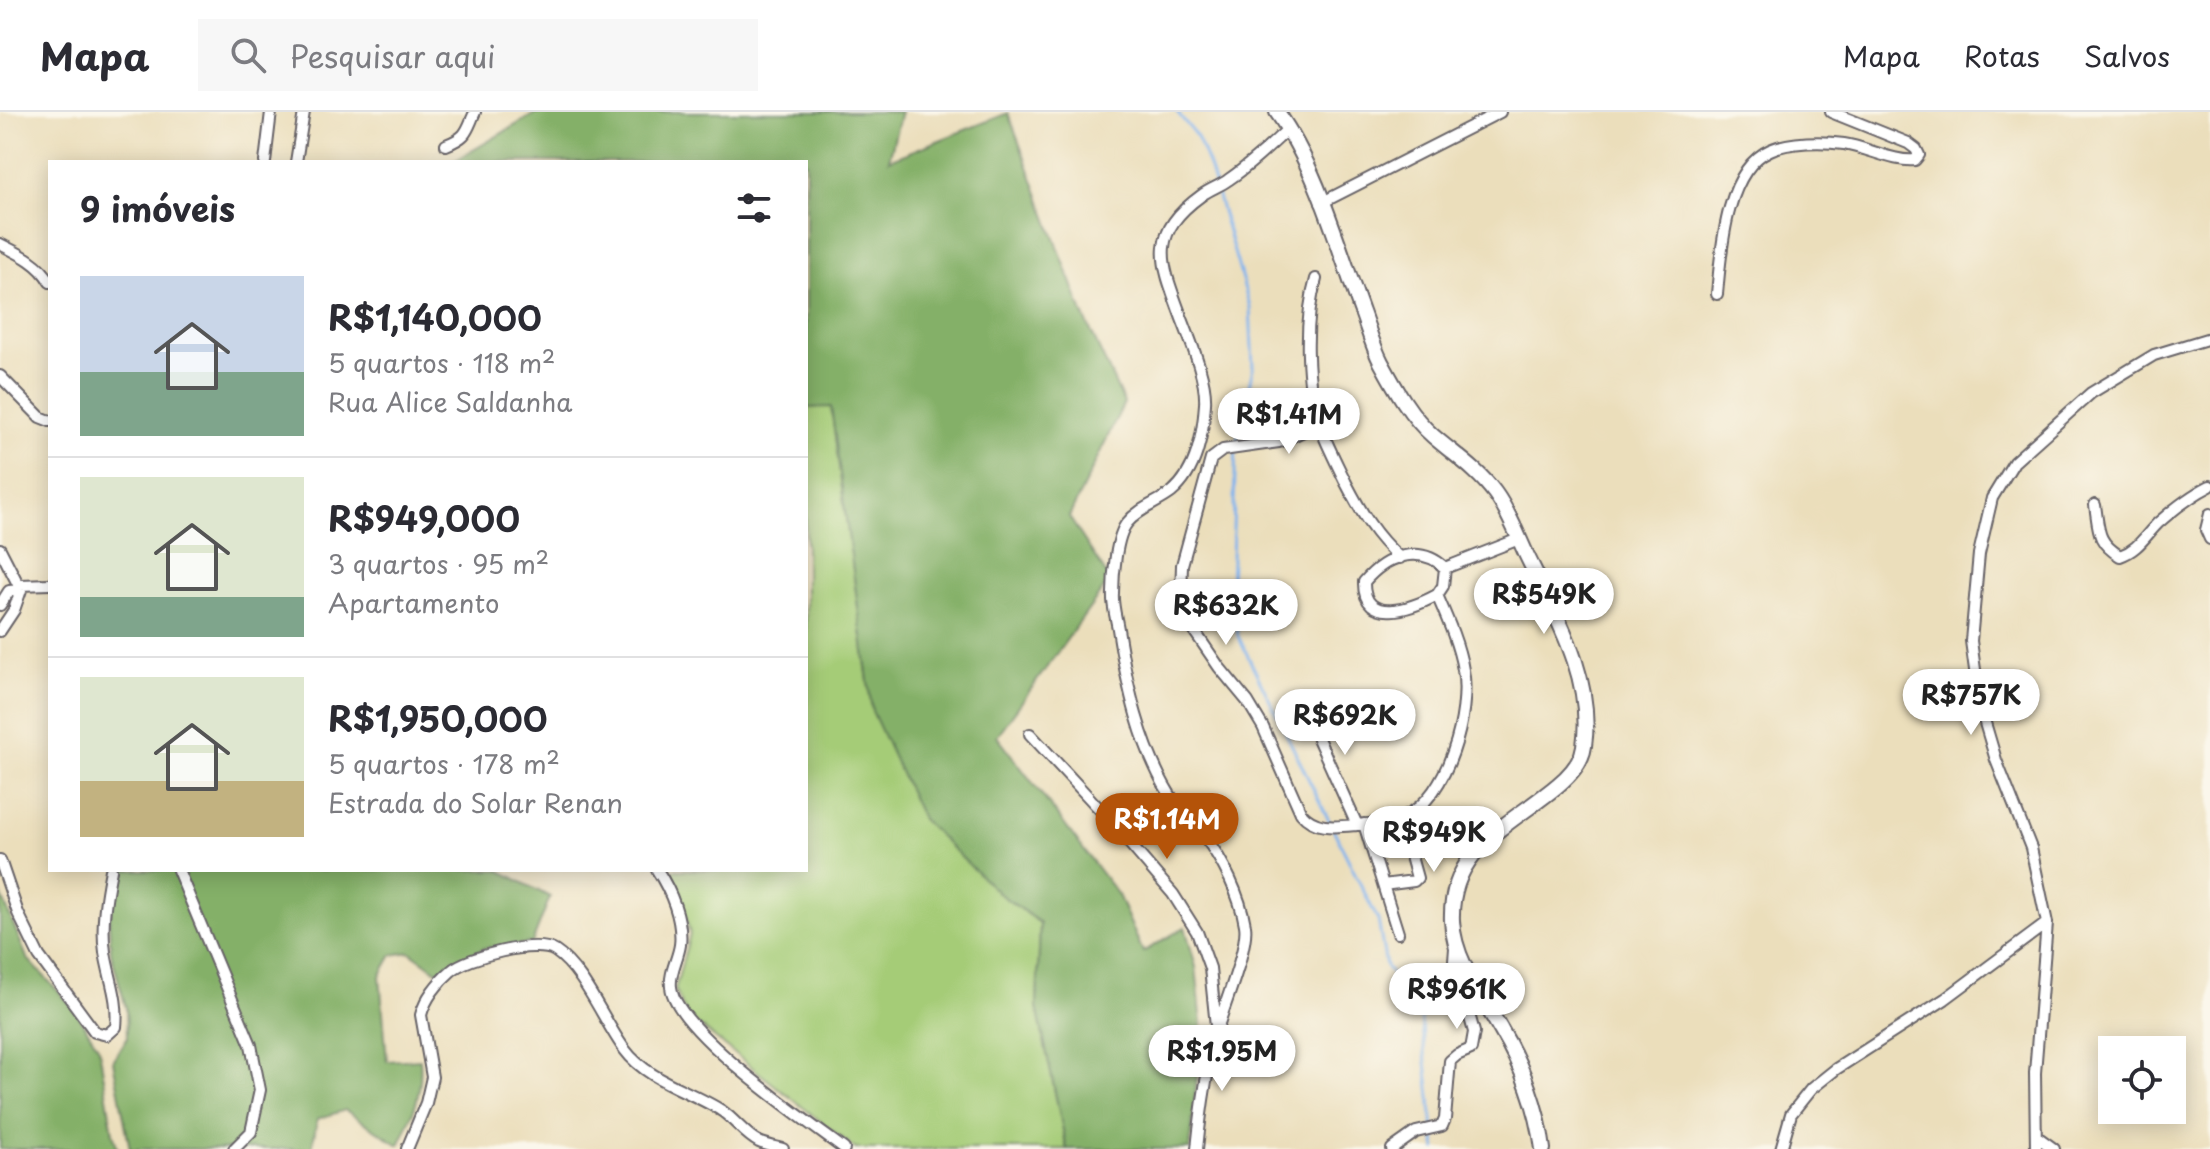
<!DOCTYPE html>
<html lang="pt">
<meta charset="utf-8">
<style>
body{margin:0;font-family:"Playpen Sans",sans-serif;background:#f7f7f7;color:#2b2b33;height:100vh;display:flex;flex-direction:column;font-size:30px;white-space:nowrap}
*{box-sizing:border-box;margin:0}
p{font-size:26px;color:#7c7c81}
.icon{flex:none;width:44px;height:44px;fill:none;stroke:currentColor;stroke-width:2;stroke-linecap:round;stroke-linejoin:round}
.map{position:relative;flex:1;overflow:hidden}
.side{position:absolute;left:48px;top:48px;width:760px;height:712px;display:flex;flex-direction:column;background:#fff;border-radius:0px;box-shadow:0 4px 20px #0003}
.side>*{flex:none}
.fabs{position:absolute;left:2098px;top:924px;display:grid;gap:16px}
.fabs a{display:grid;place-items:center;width:88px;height:88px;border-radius:0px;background:#fff;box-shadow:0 4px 20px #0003;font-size:40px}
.price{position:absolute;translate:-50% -68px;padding:0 18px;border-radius:28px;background:#fff;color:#222;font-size:26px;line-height:52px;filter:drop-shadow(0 2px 4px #0008)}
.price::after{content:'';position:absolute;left:50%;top:48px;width:24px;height:18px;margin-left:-12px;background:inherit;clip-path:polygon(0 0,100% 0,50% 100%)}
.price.active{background:#b45309;color:#fff}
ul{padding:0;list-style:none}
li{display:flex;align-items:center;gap:24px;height:200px;padding:0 32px}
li+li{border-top:2px solid #e1e1e2}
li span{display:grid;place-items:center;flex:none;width:224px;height:160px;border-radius:0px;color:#555}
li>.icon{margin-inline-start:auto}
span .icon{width:96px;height:96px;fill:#fffc;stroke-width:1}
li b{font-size:34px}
h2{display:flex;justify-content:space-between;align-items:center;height:96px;padding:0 32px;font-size:34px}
header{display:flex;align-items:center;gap:48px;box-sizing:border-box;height:112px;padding:0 40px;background:#fff;border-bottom:2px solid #e1e1e2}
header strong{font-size:38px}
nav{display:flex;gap:44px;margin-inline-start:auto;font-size:28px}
.search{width:560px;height:72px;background:#f7f7f7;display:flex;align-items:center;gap:20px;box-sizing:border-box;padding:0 28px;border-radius:0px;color:#7c7c81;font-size:30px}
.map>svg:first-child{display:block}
</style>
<header>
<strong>Mapa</strong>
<div class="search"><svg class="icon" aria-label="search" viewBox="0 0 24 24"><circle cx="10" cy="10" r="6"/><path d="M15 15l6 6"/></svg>Pesquisar aqui</div>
<nav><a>Mapa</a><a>Rotas</a><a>Salvos</a></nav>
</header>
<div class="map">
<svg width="2210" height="1037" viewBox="0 0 2210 1037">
<rect width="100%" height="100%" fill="#fbf7ec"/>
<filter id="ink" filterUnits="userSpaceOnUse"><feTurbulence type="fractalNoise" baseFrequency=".0125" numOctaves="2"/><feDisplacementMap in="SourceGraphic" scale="16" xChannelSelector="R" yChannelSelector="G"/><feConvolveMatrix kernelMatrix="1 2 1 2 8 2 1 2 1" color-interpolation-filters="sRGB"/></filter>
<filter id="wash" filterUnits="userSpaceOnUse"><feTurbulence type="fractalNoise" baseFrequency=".006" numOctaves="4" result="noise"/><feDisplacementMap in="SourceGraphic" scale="32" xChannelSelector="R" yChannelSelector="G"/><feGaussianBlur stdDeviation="1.8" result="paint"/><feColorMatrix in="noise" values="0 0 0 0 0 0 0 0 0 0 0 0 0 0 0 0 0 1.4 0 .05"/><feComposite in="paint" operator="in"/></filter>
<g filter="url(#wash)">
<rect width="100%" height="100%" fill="#ebdebb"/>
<path fill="#a5cc77" stroke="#647759" stroke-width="2" d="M831 294 872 599 997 780 1040 811 1037 895 1067 1037H856L687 904 675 878 690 822 677 771 669 758H806V296Z"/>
<path fill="#84b068" stroke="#536952" stroke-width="2" d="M538 0H901L889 48 1008 1 1084 204 1124 291 1069 405 1110 468 997 624 1118 783 1143 840 1185 815 1196 855 1202 912 1190 1037H1067L1037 895 1040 811 997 780 922 707 872 599 831 295 806 296V50H453Z
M118 758H499L550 785 532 831 484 836 437 859 410 840 392 843 380 864 387 949 420 947C423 980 413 1004 399 1033L345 998 317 1007 312 1037H130L113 949 127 926 126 896 111 841 109 810Z
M0 780 27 846 73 895 99 936 113 1021 118 1037H0Z"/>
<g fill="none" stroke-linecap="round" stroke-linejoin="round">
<path stroke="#80b3ed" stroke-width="3" d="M1177 0 1197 25 1209 54 1250 195 1253 256 1236 333 1231 476 1238 524 1378 808 1386 854 1421 907 1436 1037"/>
</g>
</g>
<g filter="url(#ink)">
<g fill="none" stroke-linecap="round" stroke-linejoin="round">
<defs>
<path id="street" d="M446 33C468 24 466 20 475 0
M265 50 271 0
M296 50 304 0
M1321 91 1500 0
M0 132C18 141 40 151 50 170
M1316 167C1304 208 1305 274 1320 314 1327 333 1337 352 1346 371 1361 400 1375 424 1400 446
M1717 182C1721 141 1725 58 1770 38 1790 29 1823 29 1844 32 1865 35 1897 51 1915 48L1919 43 1916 37 1908 31 1831 0
M0 264 40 305 50 309
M1319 312 1279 330 1223 338 1211 347 1182 453 1181 483 1193 517 1219 555 1248 590 1263 615 1301 701C1315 718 1335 715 1357 713 1372 712 1390 710 1405 704 1448 685 1471 600 1463 558 1459 533 1447 506 1437 483L1443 474 1445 456 1519 427
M2095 393C2099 419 2097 430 2120 444 2138 438 2145 424 2158 411 2175 396 2190 384 2210 374
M2210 402 2206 418 2210 427
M0 437 21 478
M20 473 50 472
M1437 483C1413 496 1363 515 1364 470 1385 445 1419 431 1445 456
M0 493 9 479 21 478 14 498 0 519
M1302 591 1357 713
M1030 622 1106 704 1173 782 1197 820 1210 856 1216 914
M1364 712 1398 821
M0 748 18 801 39 844 95 920 107 923 116 915C119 887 109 866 105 840 101 813 106 784 111 758
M178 758 251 933 260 978 251 1020 234 1037
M657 758C671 779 683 808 680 833 678 847 669 861 671 875 676 919 807 1009 844 1037
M1383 773 1414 769 1417 766 1400 705
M2036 1024 2054 1037
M407 1037 426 991 432 965 421 903C425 887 438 870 451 859 466 845 537 827 555 839 584 858 604 910 625 938 647 968 691 979 722 999 735 1008 745 1023 759 1030 766 1033 775 1035 783 1037
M1197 1037C1201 997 1207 956 1217 918 1224 893 1249 834 1245 813 1240 783 1223 749 1205 725 1194 711 1179 699 1170 683 1140 634 1127 574 1118 517 1116 505 1112 493 1113 481 1113 464 1116 424 1127 411 1139 396 1158 391 1172 380 1197 359 1203 322 1205 292 1207 267 1190 228 1181 204 1161 150 1148 122 1202 83 1210 77 1220 74 1228 68 1250 53 1269 35 1288 17
M1392 1037 1416 1020 1442 1014 1445 1007 1450 949 1457 943 1471 937 1474 920 1454 849 1455 836
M1781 1037 1791 1002 1811 977 1836 957 1945 887 2047 811 2031 736 1996 648 1980 594 1971 529 1979 442 1992 386 2014 350 2091 281 2154 243 2210 226
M2036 1037 2035 961 2047 811"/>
<path id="secondary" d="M1277 0C1317 56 1338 135 1362 200 1368 216 1373 235 1381 250 1395 276 1411 305 1433 324 1455 343 1478 358 1495 381 1509 400 1518 425 1528 446 1556 504 1594 566 1584 634 1582 650 1570 663 1558 673 1511 713 1449 736 1452 809 1454 849 1482 884 1501 918 1522 953 1538 997 1543 1037"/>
</defs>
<use href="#street" stroke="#686468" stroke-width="14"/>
<use href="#secondary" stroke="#686468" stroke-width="18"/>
<use href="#street" stroke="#fff" stroke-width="10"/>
<use href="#secondary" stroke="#fff" stroke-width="14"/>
</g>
</g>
</svg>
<div class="fabs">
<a><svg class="icon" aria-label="locate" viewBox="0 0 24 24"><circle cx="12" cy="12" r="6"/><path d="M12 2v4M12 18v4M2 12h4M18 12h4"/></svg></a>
</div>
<b class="price" style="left:1289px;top:344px">R$1.41M</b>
<b class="price" style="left:1544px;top:524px">R$549K</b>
<b class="price" style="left:1226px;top:535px">R$632K</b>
<b class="price" style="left:1971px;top:625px">R$757K</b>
<b class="price" style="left:1345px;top:645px">R$692K</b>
<b class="price active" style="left:1167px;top:749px">R$1.14M</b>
<b class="price" style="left:1434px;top:762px">R$949K</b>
<b class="price" style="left:1457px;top:919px">R$961K</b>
<b class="price" style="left:1222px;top:981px">R$1.95M</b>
<section class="side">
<h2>9 imóveis<svg class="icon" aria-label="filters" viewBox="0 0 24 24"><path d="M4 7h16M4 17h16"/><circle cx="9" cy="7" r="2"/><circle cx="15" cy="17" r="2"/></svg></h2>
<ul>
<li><span style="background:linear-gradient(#c9d6e8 60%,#7fa58c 0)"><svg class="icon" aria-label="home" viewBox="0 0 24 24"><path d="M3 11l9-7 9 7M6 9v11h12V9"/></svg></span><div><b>R$1,140,000</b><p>5 quartos · 118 m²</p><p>Rua Alice Saldanha</p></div></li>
<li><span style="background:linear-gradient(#dfe7d0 75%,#7fa58c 0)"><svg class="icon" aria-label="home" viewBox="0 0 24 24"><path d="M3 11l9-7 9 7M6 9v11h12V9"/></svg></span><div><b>R$949,000</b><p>3 quartos · 95 m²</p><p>Apartamento</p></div></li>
<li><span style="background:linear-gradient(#dfe7d0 65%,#c2b280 0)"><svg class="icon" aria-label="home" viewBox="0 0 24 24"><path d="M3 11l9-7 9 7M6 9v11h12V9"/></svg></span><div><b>R$1,950,000</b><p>5 quartos · 178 m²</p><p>Estrada do Solar Renan</p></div></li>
</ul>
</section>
</div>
